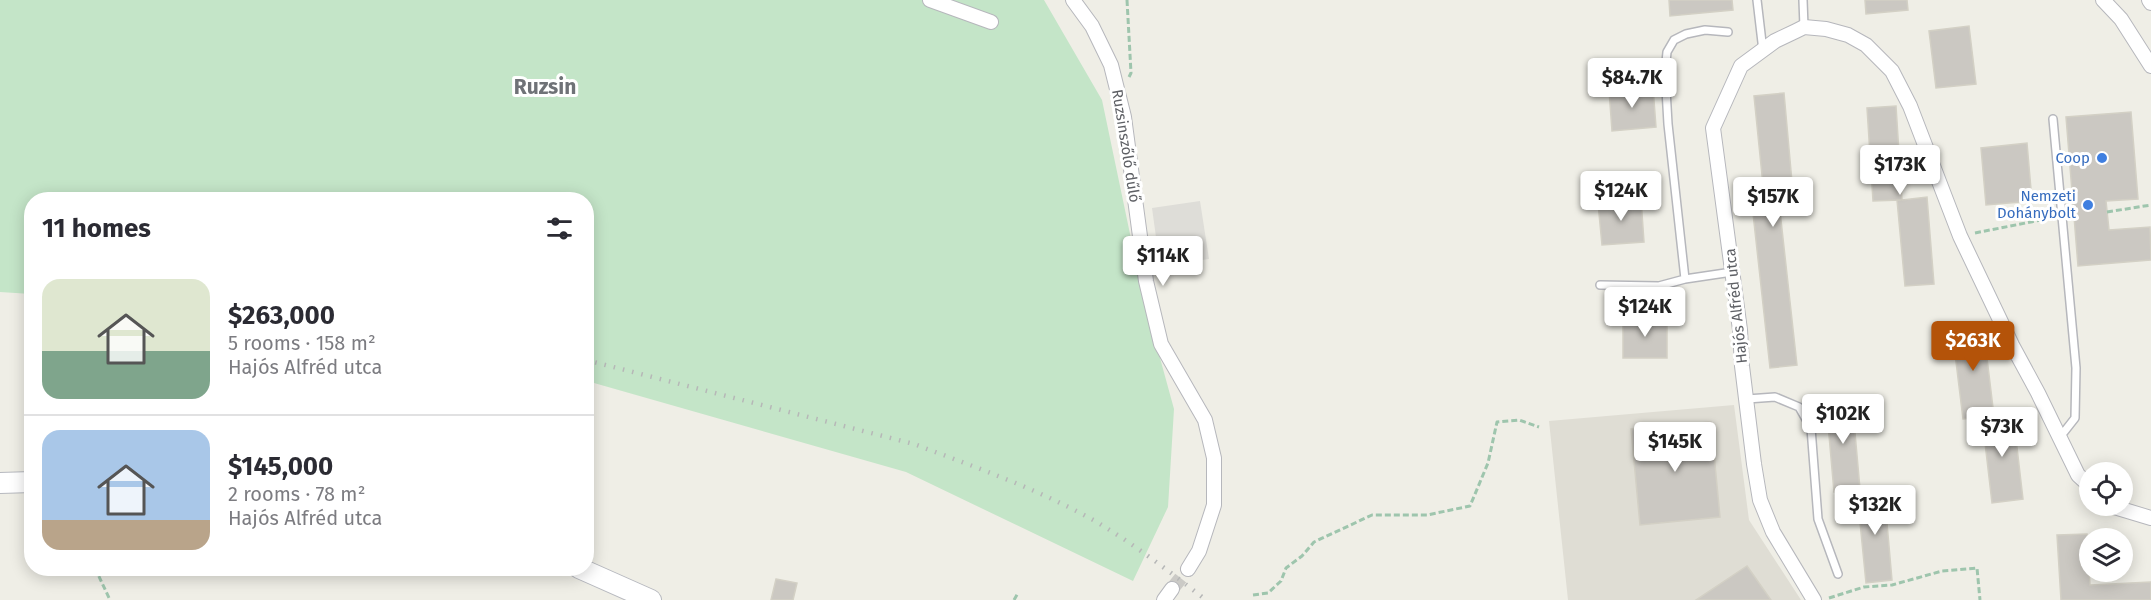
<!DOCTYPE html>
<meta charset="utf-8">
<style>
body{margin:0;font-family:"Fira Sans",sans-serif;background:#f7f7f7;color:#2b2b33;height:100vh;display:flex;flex-direction:column;font-size:22px;white-space:nowrap}
*{box-sizing:border-box;margin:0}
p{font-size:20px;color:#7c7c81}
.icon{flex:none;width:33px;height:33px;fill:none;stroke:currentColor;stroke-width:2;stroke-linecap:round;stroke-linejoin:round}
.map{position:relative;flex:1;overflow:hidden}
.details{position:absolute;left:24px;top:192px;width:570px;height:384px;display:flex;flex-direction:column;background:#fff;border-radius:24px;box-shadow:0 3px 15px #0003}
.details>*{flex:none}
.buttons{position:absolute;left:2079px;top:462px;display:grid;gap:12px}
.buttons a{display:grid;place-items:center;width:54px;height:54px;border-radius:50%;background:#fff;box-shadow:0 3px 15px #0003;font-size:30px}
.price{position:absolute;translate:-50% -51px;padding:0 14px;border-radius:6px;background:#fff;color:#222;font-size:20px;line-height:39px;filter:drop-shadow(0 2px 3px #0008)}
.price::after{content:'';position:absolute;left:50%;top:36px;width:18px;height:14px;margin-left:-9px;background:inherit;clip-path:polygon(0 0,100% 0,50% 100%)}
.price.on{background:#b45309;color:#fff}
ul{padding:0;list-style:none}
li{display:flex;align-items:center;gap:18px;height:150px;padding:0 18px}
li+li{border-top:2px solid #e1e1e2}
li span{display:grid;place-items:center;flex:none;width:168px;height:120px;border-radius:18px;color:#555}
li>.icon{margin-inline-start:auto}
span .icon{width:72px;height:72px;fill:#fffc;stroke-width:1}
li b{font-size:26px}
h2{display:flex;justify-content:space-between;align-items:center;height:72px;padding:0 18px;font-size:26px}
.map>svg:first-child{display:block}
</style>
<div class="map">
<svg width="2151" height="600" viewBox="0 0 2151 600">
<rect width="100%" height="100%" fill="#efeee6"/>
<path fill="#deddd8" d="M1200 201 1209 259 1160 266 1152 208Z"/>
<path fill="#dfddd4" d="M1734 405 1749 520 1801 600H1568L1549 421Z"/>
<path fill="#c4e5c8" d="M0 0H1044L1102 100 1143 296 1174 409 1168 507 1133 581 906 472 587 381 586 200H32L31 294 0 292Z"/>
<path fill="#cbc8c2" stroke="#d3d0c5" stroke-width="1.5" d="M1669 0H1732L1733 10 1670 16Z
M1865 0H1907L1908 10 1866 14Z
M1969 26 1976 84 1936 88 1929 31Z
M1653 87 1656 127 1612 131 1609 90Z
M1784 93 1792 182 1777 184 1797 365 1770 368 1750 186 1763 185 1754 96Z
M1896 106 1902 200 1927 197 1934 284 1905 286 1897 200H1901L1873 201 1867 108Z
M2131 112 2138 199 2106 201 2109 230 2150 227 2151 260 2078 266 2066 117Z
M2027 143 2032 201 1986 205 1981 148Z
M1641 199 1644 242 1602 245 1598 203Z
M1623 317H1667V358H1623Z
M1983 325 1994 416 1963 419 1952 329Z
M1852 399 1860 489 1834 492 1826 401Z
M2013 413 2023 499 1992 503 1982 417Z
M1711 422 1720 517 1640 525 1631 429Z
M1884 489 1892 580 1866 583 1857 492Z
M2087 534 2090 585 2151 582V600H2061L2057 535Z
M1747 566 1771 600H1696Z
M776 579 797 583 793 600H771Z"/>
<g fill="none" stroke-linecap="round" stroke-linejoin="round">
<path stroke="#cbcac6" stroke-width="14" stroke-dasharray="14 7" stroke-linecap="butt" d="M1172 589 1188 569"/>
<defs>
<path id="lane" d="M1757 0 1763 51
M1803 0 1804 27
M2053 119 2076 368 2075 418 2064 432 2058 435
M1685 279 1668 124 1665 72 1667 52 1674 40 1686 34 1705 30 1728 32
M1600 285 1659 286 1685 279 1732 272
M1747 399 1775 397 1799 407 1811 428 1818 519 1838 574"/>
<path id="street" d="M930 0 991 22
M1073 0 1092 26 1111 65 1124 117 1146 281 1161 344 1205 420 1214 458V505L1199 551 1188 569
M2103 0 2121 19 2151 66
M2149 0 2151 3
M2111 506 2151 518
M1164 600 1172 589
M1814 600 1773 532 1760 500 1754 464 1742 366 1740 330 1713 128 1741 66 1775 41 1796 31 1804 27 1826 29 1848 35 1866 45 1892 71 1910 106 1960 236 2012 345 2038 393 2078 475 2090 486"/>
<path id="secondary" d="M0 483 32 482
M579 568 651 600"/>
</defs>
<use href="#lane" stroke="#b6b7bc" stroke-width="10"/>
<use href="#street" stroke="#b6b7bc" stroke-width="16"/>
<use href="#secondary" stroke="#b7b9bf" stroke-width="22"/>
<path stroke="#9ec5ad" stroke-width="3" stroke-dasharray="6 3" stroke-linecap="butt" d="M1127 0 1131 73 1129 77
M2107 212 2151 205
M1975 233 2051 218
M95 568 110 600
M1253 595 1268 593 1281 581 1286 568 1302 556 1314 542 1372 515H1427L1470 506 1488 463 1497 422 1519 420 1539 427
M1829 598 1864 587 1892 585 1942 571 1977 568 1980 600
M1014 600 1018 593"/>
<use href="#lane" stroke="#fff" stroke-width="7"/>
<use href="#street" stroke="#fff" stroke-width="14"/>
<use href="#secondary" stroke="#fff" stroke-width="20"/>
<path stroke="#b6b7b7" stroke-width="4.5" stroke-dasharray="1.5 8" stroke-linecap="butt" d="M586 360 914 444C975 467 1038 489 1095 521 1134 544 1170 572 1206 600"/>
</g>
<g fill="#3f7fe0" stroke="#fff" stroke-width="2">
<circle cx="2102" cy="158" r="6"/>
<circle cx="2088" cy="205" r="6"/>
</g>
<g text-anchor="middle" stroke-width="6" stroke-linejoin="round" paint-order="stroke">
<g font-size="15" fill="#5e6065" stroke="#fff">
<text transform="translate(1126 146) rotate(81)" y="5">Ruzsinszőlő dűlő</text>
<text transform="translate(1736 306) rotate(-96)" y="5">Hajós Alfréd utca</text>
</g>
<g font-size="15" fill="#366cbe" stroke="#fff" text-anchor="end">
<text x="2090" y="163">Coop</text>
<text x="2076" y="201">Nemzeti<tspan x="2076" dy="17">Dohánybolt</tspan></text>
</g>
<g font-size="21" font-weight="bold" fill="#6f7277" stroke="#fff">
<text x="545" y="94">Ruzsin</text>
</g>
</g>
</svg>
<div class="buttons">
<a><svg class="icon" aria-label="locate" viewBox="0 0 24 24"><circle cx="12" cy="12" r="6"/><path d="M12 2v4M12 18v4M2 12h4M18 12h4"/></svg></a>
<a><svg class="icon" aria-label="layers" viewBox="0 0 24 24"><path d="M12 4l9 5-9 5-9-5zM3 14l9 5 9-5"/></svg></a>
</div>
<b class="price" style="left:1632px;top:109px">$84.7K</b>
<b class="price" style="left:1900px;top:196px">$173K</b>
<b class="price" style="left:1621px;top:222px">$124K</b>
<b class="price" style="left:1773px;top:228px">$157K</b>
<b class="price" style="left:1163px;top:287px">$114K</b>
<b class="price" style="left:1645px;top:338px">$124K</b>
<b class="price on" style="left:1973px;top:372px">$263K</b>
<b class="price" style="left:1843px;top:445px">$102K</b>
<b class="price" style="left:2002px;top:458px">$73K</b>
<b class="price" style="left:1675px;top:473px">$145K</b>
<b class="price" style="left:1875px;top:536px">$132K</b>
<section class="details">
<h2>11 homes<svg class="icon" aria-label="filters" viewBox="0 0 24 24"><path d="M4 7h16M4 17h16"/><circle cx="9" cy="7" r="2"/><circle cx="15" cy="17" r="2"/></svg></h2>
<ul>
<li><span style="background:linear-gradient(#dfe7d0 60%,#7fa58c 0)"><svg class="icon" aria-label="home" viewBox="0 0 24 24"><path d="M3 11l9-7 9 7M6 9v11h12V9"/></svg></span><div><b>$263,000</b><p>5 rooms · 158 m²</p><p>Hajós Alfréd utca</p></div></li>
<li><span style="background:linear-gradient(#a9c7e8 75%,#b9a48a 0)"><svg class="icon" aria-label="home" viewBox="0 0 24 24"><path d="M3 11l9-7 9 7M6 9v11h12V9"/></svg></span><div><b>$145,000</b><p>2 rooms · 78 m²</p><p>Hajós Alfréd utca</p></div></li>
</ul>
</section>
</div>
